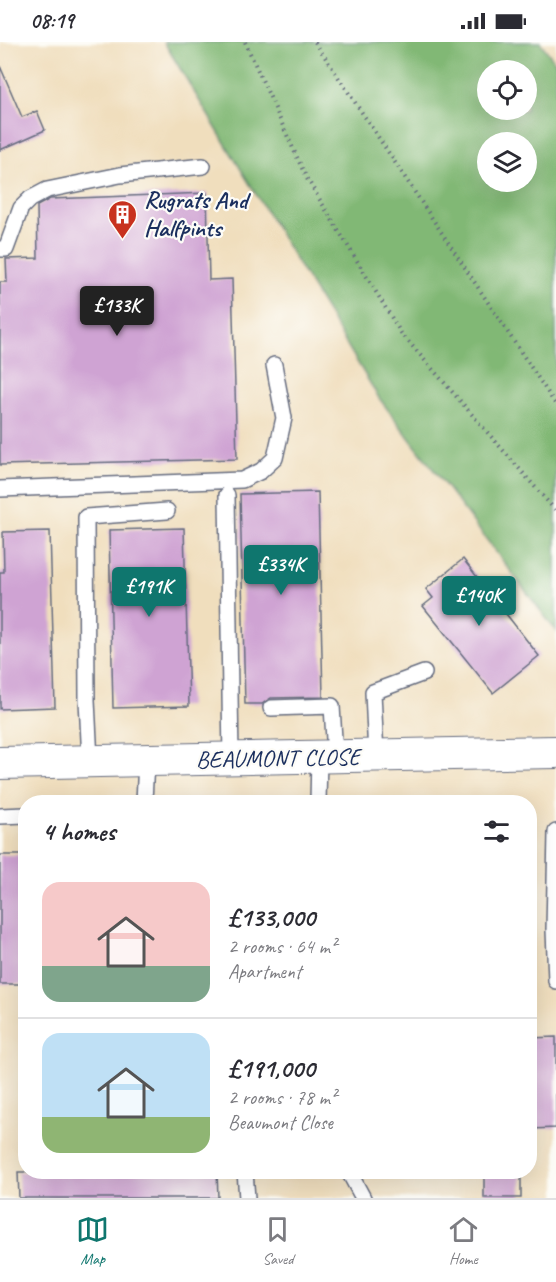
<!DOCTYPE html>
<meta charset="utf-8">
<style>
body{margin:0;font-family:Caveat,sans-serif;background:#f7f7f7;color:#2b2b33;height:100vh;display:flex;flex-direction:column;font-size:22px;white-space:nowrap}
*{box-sizing:border-box;margin:0}
p{font-size:20px;color:#7c7c81}
.icon{flex:none;width:33px;height:33px;fill:none;stroke:currentColor;stroke-width:2;stroke-linecap:round;stroke-linejoin:round}
.map{position:relative;flex:1;overflow:hidden}
.side{position:absolute;left:18px;top:753px;width:519px;height:384px;display:flex;flex-direction:column;background:#fff;border-radius:24px;box-shadow:0 6px 24px #0002}
.side>*{flex:none}
.controls{position:absolute;left:477px;top:18px;display:grid;gap:12px}
.controls a{display:grid;place-items:center;width:60px;height:60px;border-radius:50%;background:#fff;box-shadow:0 6px 24px #0002;font-size:30px}
.price{position:absolute;translate:-50% -51px;padding:0 14px;border-radius:6px;background:#0f766e;color:#fff;font-size:20px;line-height:39px;filter:drop-shadow(0 2px 3px #0008)}
.price::after{content:'';position:absolute;left:50%;top:36px;width:18px;height:14px;margin-left:-9px;background:inherit;clip-path:polygon(0 0,100% 0,50% 100%)}
.price.selected{background:#222;color:#fff}
ul{padding:0;list-style:none}
li{display:flex;align-items:center;gap:18px;height:150px;padding:0 24px}
li+li{border-top:2px solid #e1e1e2}
li span{display:grid;place-items:center;flex:none;width:168px;height:120px;border-radius:18px;color:#555}
li>.icon{margin-inline-start:auto}
span .icon{width:72px;height:72px;fill:#fffc;stroke-width:1}
li b{font-size:26px}
h2{display:flex;justify-content:space-between;align-items:center;height:72px;padding:0 24px;font-size:26px}
.status{display:flex;justify-content:space-between;align-items:center;height:42px;padding:0 30px;background:#fff;direction:ltr}
.status svg{height:16px;fill:currentColor}
.tabs{display:flex;justify-content:space-around;align-items:center;height:84px;border-top:2px solid #e1e1e2;background:#fff;font-size:16px;color:#7c7c81}
.tabs a{display:grid;justify-items:center;gap:3px}
.tabs .selected{color:#0f766e}
.map>svg:first-child{display:block}
</style>
<div class="status"><b>08:19</b><svg viewBox="0 0 49 12"><path d="M0 12V9h3v3zM5 12V6h3v6zM10 12V3h3v9zM15 12V0h3v12zM26 1h20v11H26zM47 4h2v5h-2z"/></svg></div>
<div class="map">
<svg width="556" height="1156" viewBox="0 0 556 1156">
<rect width="100%" height="100%" fill="#fdfcf7"/>
<filter id="ink" filterUnits="userSpaceOnUse"><feTurbulence type="fractalNoise" baseFrequency=".0167" numOctaves="2"/><feDisplacementMap in="SourceGraphic" scale="12" xChannelSelector="R" yChannelSelector="G"/><feConvolveMatrix kernelMatrix="1 2 1 2 8 2 1 2 1" color-interpolation-filters="sRGB"/></filter>
<filter id="wash" filterUnits="userSpaceOnUse"><feTurbulence type="fractalNoise" baseFrequency=".008" numOctaves="4" result="noise"/><feDisplacementMap in="SourceGraphic" scale="24" xChannelSelector="R" yChannelSelector="G"/><feGaussianBlur stdDeviation="1.35" result="paint"/><feColorMatrix in="noise" values="0 0 0 0 0 0 0 0 0 0 0 0 0 0 0 0 0 1.4 0 .05"/><feComposite in="paint" operator="in"/></filter>
<g filter="url(#wash)">
<rect width="100%" height="100%" fill="#f0debd"/>
<path fill="#81b874" stroke="#4e7469" stroke-width="1.5" fill-rule="evenodd" d="M164 0H540L556 21V589L379 356ZM488 28H526V68H488ZM488 100H526V140H488Z"/>
<g id="blocks">
<path fill="#cfa3d3" d="M0 24 22 75 37 69 45 88 0 108Z
M207 151 209 238 232 237 237 417 0 423V240H7L6 217 38 216 37 164 50 157Z
M318 450 323 655 271 656 262 662H245L240 452Z
M184 486 189 664 113 666 109 488Z
M50 489 55 665 0 667V530H4L3 490Z
M463 517 539 614 493 651 423 564 433 556 426 547Z
M0 813H26V942H0Z
M556 995V1086L530 1087V996Z
M18 1130H217L218 1156H19Z
M484 1130H521V1156H484Z"/>
</g>
</g>
<g filter="url(#ink)">
<use href="#blocks" fill-opacity="0" stroke="#666c7f" stroke-width="1.5"/>
<g fill="none" stroke-linecap="round" stroke-linejoin="round">
<defs>
<path id="service" d="M0 207H6L21 166 30 157 47 148 120 133 203 124
M0 447 242 438 261 429 275 416 284 376 274 323
M227 453 231 717
M271 666 332 664 335 714
M376 714 373 650 424 631
M90 719 87 658 86 475 167 469
M144 760 146 718
M318 760 319 715
M0 774 26 773
M556 790 554 888 556 939
M245 1130 247 1156
M349 1130 363 1156"/>
<path id="minor" d="M0 721 556 710"/>
</defs>
<use href="#service" stroke="#666c7f" stroke-width="18"/>
<use href="#minor" stroke="#666c7f" stroke-width="34"/>
<path stroke="#666c7f" stroke-width="4" stroke-dasharray="1.5 4.5" stroke-linecap="butt" d="M245 0 306 135 401 291 556 469
M315 0 556 363"/>
<use href="#service" stroke="#fff" stroke-width="15"/>
<use href="#minor" stroke="#fff" stroke-width="32"/>
</g>
</g>
<defs>
<symbol id="building-pin" viewBox="-11 -11 22 30"><path d="M0 17L-7.5 6A9.5 9.5 0 1 1 7.5 6Z" fill="#c8321e" stroke="#fdfcf7"/><path d="M-4-6H4V6H1V3H-1V6H-4ZM-2.5-4.3h1.7v1.8h-1.7ZM.8-4.3h1.7v1.8H.8ZM-2.5-1h1.7V.8h-1.7ZM.8-1h1.7V.8H.8Z" fill="#fff"/></symbol>
</defs>
<g fill-rule="evenodd">
<use href="#building-pin" x="106" y="156" width="33" height="45"/>
</g>
<g text-anchor="middle" stroke-width="4.5" stroke-linejoin="round" paint-order="stroke">
<g font-size="24" font-weight="bold" fill="#1b2f5e" stroke="#fdfcf7" text-anchor="start">
<text x="144" y="166">Rugrats And<tspan x="144" dy="28">Halfpints</tspan></text>
</g>
<g font-size="24" fill="#1b2f5e" stroke="#fdfcf7">
<text transform="translate(278 716) rotate(-1)" y="8">BEAUMONT CLOSE</text>
</g>
</g>
</svg>
<div class="controls">
<a><svg class="icon" aria-label="locate" viewBox="0 0 24 24"><circle cx="12" cy="12" r="6"/><path d="M12 2v4M12 18v4M2 12h4M18 12h4"/></svg></a>
<a><svg class="icon" aria-label="layers" viewBox="0 0 24 24"><path d="M12 4l9 5-9 5-9-5zM3 14l9 5 9-5"/></svg></a>
</div>
<b class="price selected" style="left:117px;top:295px">£133K</b>
<b class="price" style="left:281px;top:554px">£334K</b>
<b class="price" style="left:149px;top:576px">£191K</b>
<b class="price" style="left:479px;top:585px">£140K</b>
<section class="side">
<h2>4 homes<svg class="icon" aria-label="filters" viewBox="0 0 24 24"><path d="M4 7h16M4 17h16"/><circle cx="9" cy="7" r="2"/><circle cx="15" cy="17" r="2"/></svg></h2>
<ul>
<li><span style="background:linear-gradient(#f6c9c9 70%,#7fa58c 0)"><svg class="icon" aria-label="home" viewBox="0 0 24 24"><path d="M3 11l9-7 9 7M6 9v11h12V9"/></svg></span><div><b>£133,000</b><p>2 rooms · 64 m²</p><p>Apartment</p></div></li>
<li><span style="background:linear-gradient(#bfe0f5 70%,#8fb573 0)"><svg class="icon" aria-label="home" viewBox="0 0 24 24"><path d="M3 11l9-7 9 7M6 9v11h12V9"/></svg></span><div><b>£191,000</b><p>2 rooms · 78 m²</p><p>Beaumont Close</p></div></li>
</ul>
</section>
</div>
<nav class="tabs">
<a class="selected"><svg class="icon" aria-label="map" viewBox="0 0 24 24"><path d="M3 6l6-2 6 2 6-2v14l-6 2-6-2-6 2zM9 4v14M15 6v14"/></svg>Map</a>
<a><svg class="icon" aria-label="saved" viewBox="0 0 24 24"><path d="M7 4h10v16l-5-4-5 4z"/></svg>Saved</a>
<a><svg class="icon" aria-label="home" viewBox="0 0 24 24"><path d="M3 11l9-7 9 7M6 9v11h12V9"/></svg>Home</a>
</nav>
